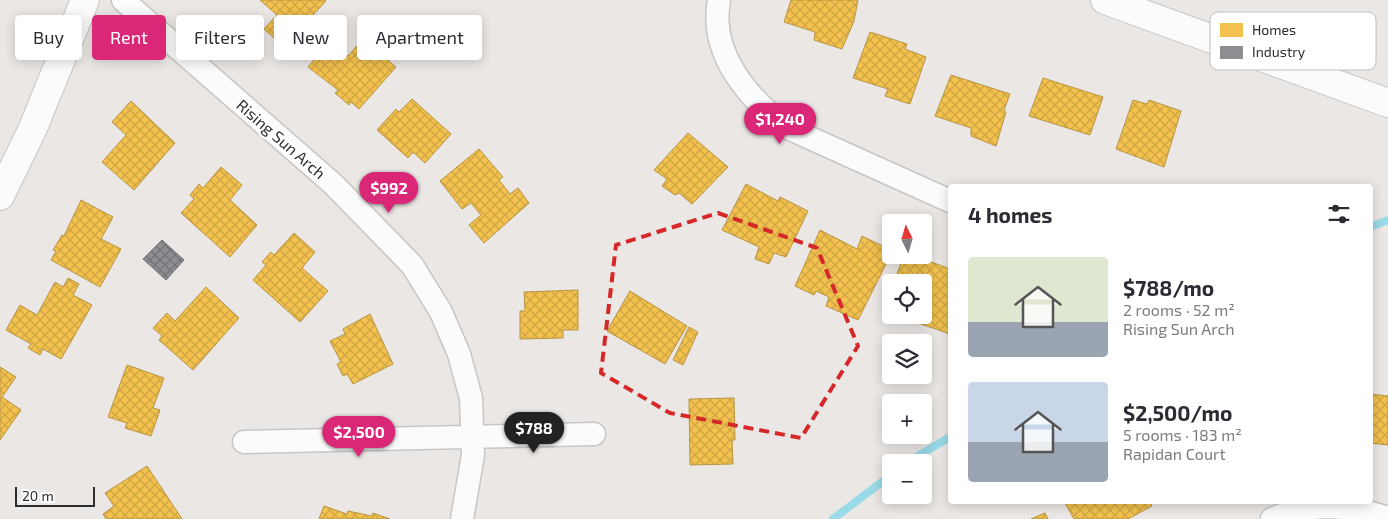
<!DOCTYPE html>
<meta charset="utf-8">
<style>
body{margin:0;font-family:"Exo 2",sans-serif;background:#f7f7f7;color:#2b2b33;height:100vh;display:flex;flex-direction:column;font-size:19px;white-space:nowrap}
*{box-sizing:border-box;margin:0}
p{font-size:16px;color:#7c7c81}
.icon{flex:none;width:28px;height:28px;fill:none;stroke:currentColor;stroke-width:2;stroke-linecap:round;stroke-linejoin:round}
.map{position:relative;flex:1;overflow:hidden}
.sheet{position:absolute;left:948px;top:184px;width:425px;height:320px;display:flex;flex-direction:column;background:#fff;border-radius:5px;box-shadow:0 2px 12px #0003}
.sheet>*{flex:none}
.top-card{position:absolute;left:15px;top:15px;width:475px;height:45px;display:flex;gap:10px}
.needle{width:32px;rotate:355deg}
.controls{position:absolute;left:882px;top:214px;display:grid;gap:10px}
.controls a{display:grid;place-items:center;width:50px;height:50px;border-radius:5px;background:#fff;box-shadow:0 2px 12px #0003;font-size:25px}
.scale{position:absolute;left:15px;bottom:12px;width:80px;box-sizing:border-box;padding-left:5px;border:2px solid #2d2d2d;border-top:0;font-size:14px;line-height:18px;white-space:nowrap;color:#2d2d2d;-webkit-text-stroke:4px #fff;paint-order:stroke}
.price{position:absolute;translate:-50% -42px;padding:0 11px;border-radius:18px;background:#db2777;color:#fff;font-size:16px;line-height:32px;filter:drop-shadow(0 1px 2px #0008)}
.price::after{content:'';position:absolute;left:50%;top:30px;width:15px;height:11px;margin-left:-8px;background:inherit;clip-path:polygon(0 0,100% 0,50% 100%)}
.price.current{background:#222;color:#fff}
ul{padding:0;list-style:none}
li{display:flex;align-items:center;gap:15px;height:125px;padding:0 20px}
li span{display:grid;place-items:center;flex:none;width:140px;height:100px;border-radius:5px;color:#555}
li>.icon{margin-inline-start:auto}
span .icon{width:60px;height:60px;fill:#fffc;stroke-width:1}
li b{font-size:21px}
h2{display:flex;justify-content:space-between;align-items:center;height:60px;padding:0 20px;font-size:21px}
.tag{padding:0 18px;border-radius:5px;background:#fff;box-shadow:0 2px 12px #0003;font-size:18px;line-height:45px}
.tag.current{background:#db2777;color:#fff}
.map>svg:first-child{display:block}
</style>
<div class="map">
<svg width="1388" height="519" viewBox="0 0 1388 519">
<defs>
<pattern id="homes-cross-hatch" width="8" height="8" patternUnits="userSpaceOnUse" patternTransform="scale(1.25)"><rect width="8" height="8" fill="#f2c14e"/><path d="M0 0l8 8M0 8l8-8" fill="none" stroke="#d0a644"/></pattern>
<pattern id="industry-cross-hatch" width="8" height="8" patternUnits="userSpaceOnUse" patternTransform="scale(1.25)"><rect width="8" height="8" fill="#8d8d92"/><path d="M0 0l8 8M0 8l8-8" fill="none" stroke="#747478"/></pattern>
</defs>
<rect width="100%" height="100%" fill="#ebe7e4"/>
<path fill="url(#homes-cross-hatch)" stroke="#b79544" d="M260 0H325L326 1 312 16 316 19 307 30 304 27 285 48 264 29 277 15Z
M791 0H858L854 21 842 49 814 40 815 32 784 22Z
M870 32 907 44 905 49 926 57 910 104 885 96 888 89 853 78Z
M363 39 396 67 359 109 351 102 349 105 335 93 338 90 308 67 330 41 348 56Z
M951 75 1010 94 1004 110 1006 112 996 146 971 136V128L935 116Z
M1043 78 1103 97 1090 135 1029 116Z
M412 99 451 134 425 163 413 152 408 158 377 130 396 109 399 112Z
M1133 100 1147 104 1149 100 1181 111 1164 167 1116 149Z
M131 101 175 143 134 190 102 162 126 135 112 122Z
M688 133 728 167 692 204 679 193 675 195 662 186 667 179 654 170Z
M479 149 503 177 499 180 510 194 518 188 529 203 484 243 469 225 481 215 471 203 462 209 440 181Z
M221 167 242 185 230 200 257 225 230 257 181 213 194 199 190 195 199 184 203 188Z
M746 184 778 201 780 197 808 211 786 257 774 253 769 264 755 259 759 247 722 230Z
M81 200 113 217 101 239 121 249 100 287 51 260 56 251 53 250 62 235 64 236Z
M820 230 857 249 862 236 891 250V254L858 320 826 306 829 297 816 291 814 295 795 286Z
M294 233 315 252 302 268 328 291 300 322 253 280 266 265 262 262 271 252 274 255Z
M904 255H913L950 269V334L895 315H924V282H894Z
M68 278 79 284 73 295 92 305 61 359 43 349 40 355 28 348 31 344 6 330 20 305 37 315 55 282 63 287Z
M206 287 239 318 193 370 159 340 162 336 153 328 167 313 175 321Z
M578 290V330H563V338L520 339V311H525L524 292Z
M891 290V314L884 311Z
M630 291 687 326 665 364 607 331Z
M370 314 393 364 353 384 347 374 343 376 337 364 341 362 330 341 345 334 343 329Z
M689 327 698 332 683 365 673 360Z
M127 365 164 378 153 408 160 410 151 436 125 428 127 423 108 417Z
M0 367 16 377 2 397 21 410 0 440Z
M1370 394 1388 396V445L1370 443Z
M734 398 735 440H732L733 464 690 465 689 399Z
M147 466 182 519H106L103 514 114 506 105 493Z
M1064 501H1150L1152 506 1128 519H1074Z
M324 506 347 514 348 511 372 516 373 513 390 519H319Z
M1045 513 1048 519H1031Z"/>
<path fill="url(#industry-cross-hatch)" stroke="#707074" d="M162 240 184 260 166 280 143 259Z"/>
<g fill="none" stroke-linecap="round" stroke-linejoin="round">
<path stroke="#9bdae8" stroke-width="8" d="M1370 227 1388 220
M908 462 950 437
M833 519 891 475"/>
<defs>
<path id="street" d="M123 0 333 184 412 265 441 312 459 354 471 398 473 455 462 519
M719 0C709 53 748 99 788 128L950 201
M244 442 594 434
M1272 519C1308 502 1351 505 1388 518"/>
<path id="secondary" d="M1105 0 1388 103
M0 196 33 128 85 0"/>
</defs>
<use href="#street" stroke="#c7c6c6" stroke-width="25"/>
<use href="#secondary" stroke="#c7c6c6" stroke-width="30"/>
<use href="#street" stroke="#fcfbfb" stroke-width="22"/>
<use href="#secondary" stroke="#fcfbfb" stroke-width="28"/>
</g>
<path fill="none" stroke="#d62828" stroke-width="4" stroke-dasharray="10 6" stroke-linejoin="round" d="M718 213 817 248 858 346 801 438 670 413 601 373 616 245Z"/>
<g text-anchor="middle" stroke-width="5" stroke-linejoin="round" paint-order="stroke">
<g font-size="16" fill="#2d2d2d" stroke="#fff">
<text transform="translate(281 139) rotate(41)" y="6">Rising Sun Arch</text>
</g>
</g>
<rect x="1210" y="12" width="166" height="58" rx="8" fill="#fff" stroke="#c0c0c0" stroke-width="1"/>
<rect x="1220" y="23" width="23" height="14" fill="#f2c14e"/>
<rect x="1220" y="46" width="23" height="13" fill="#8d8d92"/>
<g font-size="14" fill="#2d2d2d">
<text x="1252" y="35">Homes</text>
<text x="1252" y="57">Industry</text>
</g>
</svg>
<div class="controls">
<a><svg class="needle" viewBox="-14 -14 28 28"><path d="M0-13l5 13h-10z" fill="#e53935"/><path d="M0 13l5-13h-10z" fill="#7c7c81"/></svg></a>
<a><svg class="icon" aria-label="locate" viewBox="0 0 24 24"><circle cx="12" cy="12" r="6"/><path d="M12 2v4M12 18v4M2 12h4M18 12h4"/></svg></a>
<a><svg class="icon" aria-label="layers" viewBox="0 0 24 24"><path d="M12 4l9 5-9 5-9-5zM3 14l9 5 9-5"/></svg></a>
<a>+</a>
<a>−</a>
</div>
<div class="scale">20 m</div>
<b class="price" style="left:780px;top:145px">$1,240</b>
<b class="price" style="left:389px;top:214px">$992</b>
<b class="price current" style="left:534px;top:454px">$788</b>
<b class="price" style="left:359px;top:458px">$2,500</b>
<div class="top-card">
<a class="tag">Buy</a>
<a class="tag current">Rent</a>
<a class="tag">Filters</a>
<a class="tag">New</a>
<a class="tag">Apartment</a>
</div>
<section class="sheet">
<h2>4 homes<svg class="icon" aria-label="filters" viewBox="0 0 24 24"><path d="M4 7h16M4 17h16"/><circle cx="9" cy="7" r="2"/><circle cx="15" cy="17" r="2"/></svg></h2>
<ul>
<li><span style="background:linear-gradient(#dfe7d0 65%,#9aa5b1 0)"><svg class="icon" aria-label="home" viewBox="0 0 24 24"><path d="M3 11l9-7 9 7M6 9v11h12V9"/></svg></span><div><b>$788/mo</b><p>2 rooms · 52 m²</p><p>Rising Sun Arch</p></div></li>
<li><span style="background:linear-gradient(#c9d6e8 60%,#9aa5b1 0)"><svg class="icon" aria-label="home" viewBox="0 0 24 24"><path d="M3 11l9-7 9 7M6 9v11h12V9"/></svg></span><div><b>$2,500/mo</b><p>5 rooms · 183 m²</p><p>Rapidan Court</p></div></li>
</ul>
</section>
</div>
